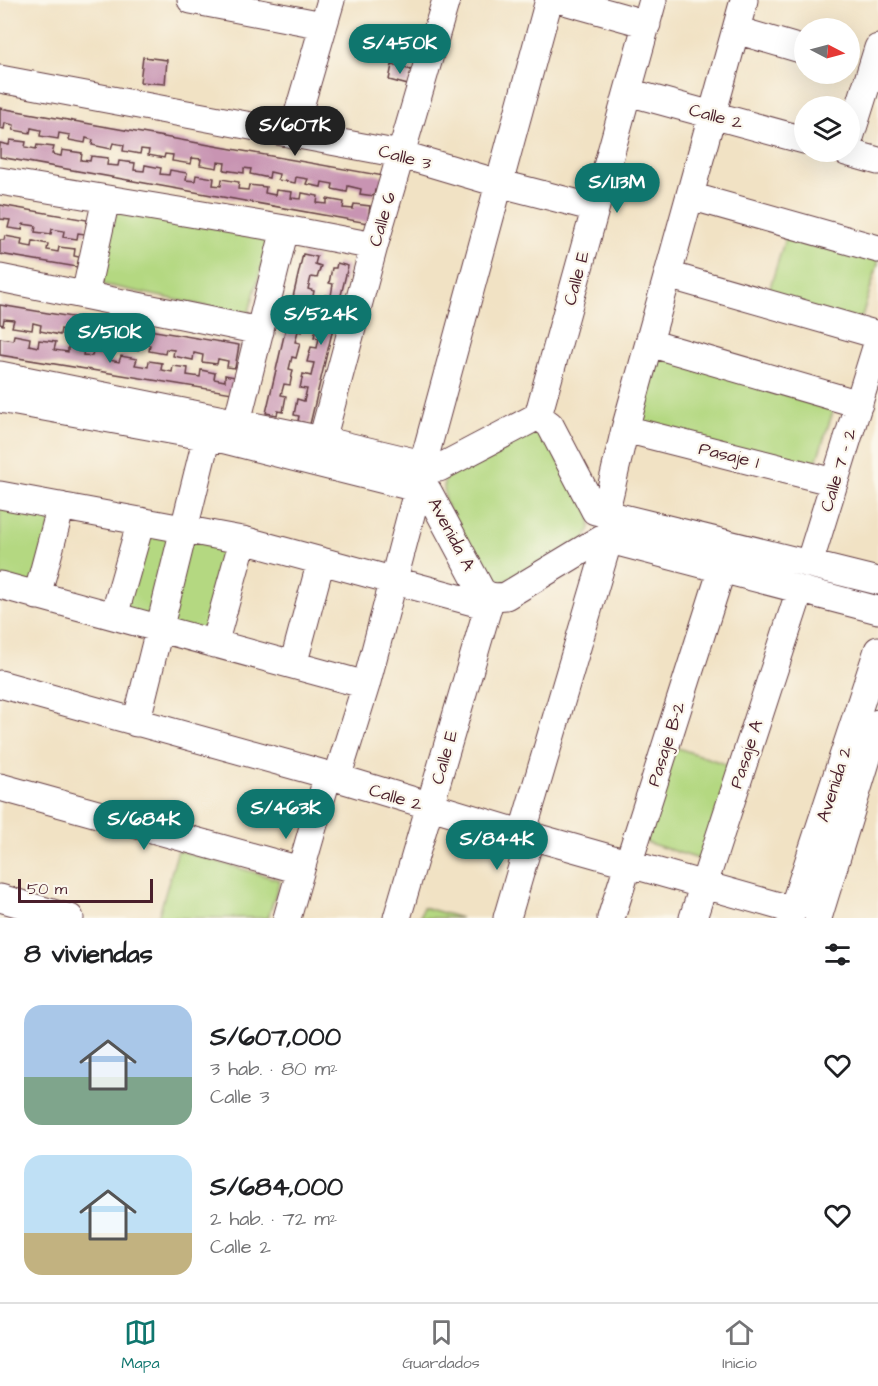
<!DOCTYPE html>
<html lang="es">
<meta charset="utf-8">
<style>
body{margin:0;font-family:"Architects Daughter",sans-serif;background:#f6f6f6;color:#202124;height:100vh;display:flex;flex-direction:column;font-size:22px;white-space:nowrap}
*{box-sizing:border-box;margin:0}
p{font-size:20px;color:#757577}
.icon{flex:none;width:33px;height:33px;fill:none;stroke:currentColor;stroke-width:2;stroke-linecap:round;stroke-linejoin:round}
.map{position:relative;height:918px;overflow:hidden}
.drawer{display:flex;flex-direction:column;background:#fff;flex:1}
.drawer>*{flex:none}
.needle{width:39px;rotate:96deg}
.controls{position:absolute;left:794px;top:18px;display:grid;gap:12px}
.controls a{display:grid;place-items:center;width:66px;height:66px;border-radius:50%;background:#fff;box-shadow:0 6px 24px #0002;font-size:30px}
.scale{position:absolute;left:18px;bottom:15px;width:135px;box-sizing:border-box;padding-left:6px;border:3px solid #4a1f2b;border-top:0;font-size:16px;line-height:21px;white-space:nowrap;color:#4a1f2b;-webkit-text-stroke:4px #fbf7ec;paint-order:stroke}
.price{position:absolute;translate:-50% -51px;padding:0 14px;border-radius:21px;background:#0f766e;color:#fff;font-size:20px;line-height:39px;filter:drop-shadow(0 2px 3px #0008)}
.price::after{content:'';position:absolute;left:50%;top:36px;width:18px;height:14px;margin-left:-9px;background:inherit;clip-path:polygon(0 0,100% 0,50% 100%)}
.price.active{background:#222;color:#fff}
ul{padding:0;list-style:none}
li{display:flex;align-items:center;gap:18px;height:150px;padding:0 24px}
li span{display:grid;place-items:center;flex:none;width:168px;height:120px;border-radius:18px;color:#555}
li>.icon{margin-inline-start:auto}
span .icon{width:72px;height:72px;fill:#fffc;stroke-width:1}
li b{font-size:26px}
h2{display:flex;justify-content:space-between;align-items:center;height:72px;padding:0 24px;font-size:26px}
.dock{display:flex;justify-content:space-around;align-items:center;height:84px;border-top:2px solid #e0e0e0;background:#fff;font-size:16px;color:#757577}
.dock a{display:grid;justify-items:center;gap:3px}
.dock .active{color:#0f766e}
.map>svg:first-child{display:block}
</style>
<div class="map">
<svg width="878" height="918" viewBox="0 0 878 918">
<rect width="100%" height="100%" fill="#fbf7ec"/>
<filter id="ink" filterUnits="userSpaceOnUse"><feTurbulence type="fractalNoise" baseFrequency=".0167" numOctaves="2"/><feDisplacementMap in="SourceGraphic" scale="12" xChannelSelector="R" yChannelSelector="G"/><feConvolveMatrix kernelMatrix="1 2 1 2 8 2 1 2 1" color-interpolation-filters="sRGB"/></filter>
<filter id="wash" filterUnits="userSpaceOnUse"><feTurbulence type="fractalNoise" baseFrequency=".008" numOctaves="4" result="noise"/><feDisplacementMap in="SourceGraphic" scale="24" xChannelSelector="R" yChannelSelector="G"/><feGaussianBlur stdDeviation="1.35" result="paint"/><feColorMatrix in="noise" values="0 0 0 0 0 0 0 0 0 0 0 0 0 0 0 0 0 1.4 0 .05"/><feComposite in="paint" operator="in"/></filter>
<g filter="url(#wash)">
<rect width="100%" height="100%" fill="#f1e2c4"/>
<path fill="#b4d881" stroke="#7f7c56" stroke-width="1.5" d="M117 210 265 236 268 246 248 315 96 283Z
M788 229 878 255V264L860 323 767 297Z
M654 351 835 406 813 471 632 424Z
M534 433 545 436 591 515 590 528 585 539 504 582 492 580 480 570 445 502 444 482 448 475Z
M0 498 55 509 34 586 0 577Z
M146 525 238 543 210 637 120 612Z
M672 746 737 768 705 861 642 841Z
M178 850 280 880 268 918H158Z
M423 907 461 918H420Z"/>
<g id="blocks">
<path fill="#c894b2" d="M143 57 167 60 165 84 140 82Z
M392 65 412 70 408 85 389 80Z
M0 108 384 176 382 191 375 190 374 196 360 194 361 189 348 186 347 192 332 189 333 184 322 182 321 187 306 184 308 179 296 177 295 183 278 180 279 174 270 172 269 178 250 174 251 169 244 168V173L224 170 225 163 218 162 217 168 200 165 201 159 192 158 191 164 172 161 173 155 165 154 164 158 148 155 149 150 141 149 140 154 123 151 124 145 113 143 111 149 92 145 93 140 86 138 85 143 69 140 70 135 59 133 58 139 40 136 41 130 31 128 30 133 13 130 14 125 5 123 4 129 0 128Z
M10 140 26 142 25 147 36 149 37 145 54 147 52 154 61 156 62 150 82 153 81 160 90 161 91 156 108 158 107 165 118 166 119 161 135 163 134 170 144 171 145 165 161 168 160 174 169 175 170 170 187 173 186 180 195 181 196 175 214 178 213 185 221 186 222 179 239 182 238 189 248 190 249 185 266 187 265 193 275 195 276 190 292 192 291 198 301 199 302 193 318 196 317 203 327 204V199L344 202 343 208 353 209 354 204 370 206 369 213 375 214 373 224 0 157V143L9 145Z
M0 205 87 220 85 234 78 233 77 239 63 237 64 231 52 229 51 234 35 232 36 226 23 224 22 230 8 228 10 220 0 219Z
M5 236 22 239 21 245 32 247 33 241 48 244 47 250 58 252 59 247 75 249 74 256 79 257 77 267 0 254V240H4Z
M303 254 317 257 315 264 321 266 317 278 311 277 308 289 314 291 311 306 305 304 302 316 306 317 302 332 298 331 295 342 300 343 296 358 292 357 289 369 293 370 290 385 284 384 281 395 286 396 283 412 278 411 277 415 266 413Z
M337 263 348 266 310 424 298 421 299 416 294 415 297 399 304 401 307 389 300 388 303 374 311 376 314 363 307 362 311 347 317 348 319 338 314 337 318 321 324 322 326 311 322 310 325 295 331 296 333 284 329 283 332 268H336Z
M0 305 239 345 235 368 227 367 228 361 218 359 217 364 202 362 203 355 194 353 193 360 173 356 174 350 166 349 165 354 149 351 150 345 139 343 138 350 121 347 122 340 115 339 114 344 96 341 97 336 87 334 86 340 68 337 70 331 61 329 60 335 40 331 41 325 33 323 32 330 12 327 14 320 4 319 3 325 0 324Z
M14 335 30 338 29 345 38 347 39 340 56 342 54 350 68 352V347L84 349 83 355 92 356 93 351 110 353 109 360 119 362 121 356 137 359 135 365 148 367 149 361 162 363 161 370 172 372 173 366 188 368 187 375 200 377 201 370 215 373 214 379 225 381V375L235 377 232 393 0 355V338L13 340Z"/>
</g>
</g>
<g filter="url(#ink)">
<use href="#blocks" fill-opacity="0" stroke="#633c42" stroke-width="1.5"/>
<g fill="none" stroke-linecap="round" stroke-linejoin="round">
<defs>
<path id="minor" d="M191 0 323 25
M561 0 647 24
M736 30 804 50
M0 79 400 154 498 183 595 208
M628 92 804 140
M292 134 331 0
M849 141 878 48
M846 152 878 161
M0 181 285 229 374 246
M690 196 878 249
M668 275 878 335
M0 278 260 331
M85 295 106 199
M649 343 859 404
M0 375 322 440 439 468 538 416 550 425 595 511 878 581
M0 399 225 440 428 491 481 590C488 598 496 597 506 596L602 538 878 610
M538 416 653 0
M237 422 285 229
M625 429 834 482
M322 440 374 246 446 0
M423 464 549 0
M0 495 247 541 488 606
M605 514 625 429 744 0
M809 564 878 341
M0 585 366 685
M37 596 61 506
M114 616 141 521
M214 644 243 540
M293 665 321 561
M0 684 328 775 531 836 793 910
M136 723 207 436
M337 778 366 685 418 488
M0 787 300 870
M522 834 609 539
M0 898 70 918
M287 918 328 775
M397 918 491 597
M507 918 531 836
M611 918 722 569
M693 918 800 590
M790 918 878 650
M818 918 878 723"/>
</defs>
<use href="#minor" stroke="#633c42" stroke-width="29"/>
<use href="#minor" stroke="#fff" stroke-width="27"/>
</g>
</g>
<g text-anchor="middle" stroke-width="4.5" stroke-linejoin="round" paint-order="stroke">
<g font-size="18" fill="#4a1f2b" stroke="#fbf7ec">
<text transform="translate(716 116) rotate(15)" y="6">Calle 2</text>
<text transform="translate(405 157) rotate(15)" y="6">Calle 3</text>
<text transform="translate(382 219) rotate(-74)" y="6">Calle 6</text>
<text transform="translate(576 278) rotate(-75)" y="6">Calle E</text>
<text transform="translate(729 455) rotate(14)" y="6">Pasaje 1</text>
<text transform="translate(838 470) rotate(-73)" y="6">Calle 7 - 2</text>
<text transform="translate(452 534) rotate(62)" y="6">Avenida A</text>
<text transform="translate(666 744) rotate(-72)" y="6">Pasaje B-2</text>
<text transform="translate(746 754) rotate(-72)" y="6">Pasaje A</text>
<text transform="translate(444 757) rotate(-74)" y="6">Calle E</text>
<text transform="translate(834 784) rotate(-72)" y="6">Avenida 2</text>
<text transform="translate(396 797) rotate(17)" y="6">Calle 2</text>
</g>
</g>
</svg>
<div class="controls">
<a><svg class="needle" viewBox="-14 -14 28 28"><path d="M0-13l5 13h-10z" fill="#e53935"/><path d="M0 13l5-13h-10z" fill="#757577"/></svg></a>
<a><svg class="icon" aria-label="layers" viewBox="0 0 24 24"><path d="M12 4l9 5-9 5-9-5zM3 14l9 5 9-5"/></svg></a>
</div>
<div class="scale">50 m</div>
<b class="price" style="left:400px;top:75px">S/450K</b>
<b class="price active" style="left:295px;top:157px">S/607K</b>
<b class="price" style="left:617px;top:214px">S/1.13M</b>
<b class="price" style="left:321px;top:346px">S/524K</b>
<b class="price" style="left:110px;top:364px">S/510K</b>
<b class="price" style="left:286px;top:840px">S/463K</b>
<b class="price" style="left:144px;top:851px">S/684K</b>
<b class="price" style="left:497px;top:871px">S/844K</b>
</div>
<section class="drawer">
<h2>8 viviendas<svg class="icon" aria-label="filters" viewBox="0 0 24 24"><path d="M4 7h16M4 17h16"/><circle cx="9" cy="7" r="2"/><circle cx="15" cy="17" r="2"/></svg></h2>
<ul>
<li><span style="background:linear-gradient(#a9c7e8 60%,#7fa58c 0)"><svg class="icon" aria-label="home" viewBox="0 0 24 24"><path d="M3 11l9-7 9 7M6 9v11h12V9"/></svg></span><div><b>S/607,000</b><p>3 hab. · 80 m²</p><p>Calle 3</p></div><svg class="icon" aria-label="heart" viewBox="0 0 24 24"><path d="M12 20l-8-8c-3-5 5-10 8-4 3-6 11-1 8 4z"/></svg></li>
<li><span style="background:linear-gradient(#bfe0f5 65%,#c2b280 0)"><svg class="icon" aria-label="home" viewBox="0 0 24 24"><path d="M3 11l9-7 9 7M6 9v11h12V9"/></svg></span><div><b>S/684,000</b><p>2 hab. · 72 m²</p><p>Calle 2</p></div><svg class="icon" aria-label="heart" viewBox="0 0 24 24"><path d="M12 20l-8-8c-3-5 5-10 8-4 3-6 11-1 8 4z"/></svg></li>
</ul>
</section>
<nav class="dock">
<a class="active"><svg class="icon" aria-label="map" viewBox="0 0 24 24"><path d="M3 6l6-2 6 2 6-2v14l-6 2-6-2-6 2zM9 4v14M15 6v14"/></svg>Mapa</a>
<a><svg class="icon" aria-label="saved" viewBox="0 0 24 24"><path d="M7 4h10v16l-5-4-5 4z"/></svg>Guardados</a>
<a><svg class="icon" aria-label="home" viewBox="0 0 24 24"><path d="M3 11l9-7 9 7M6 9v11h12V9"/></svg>Inicio</a>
</nav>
